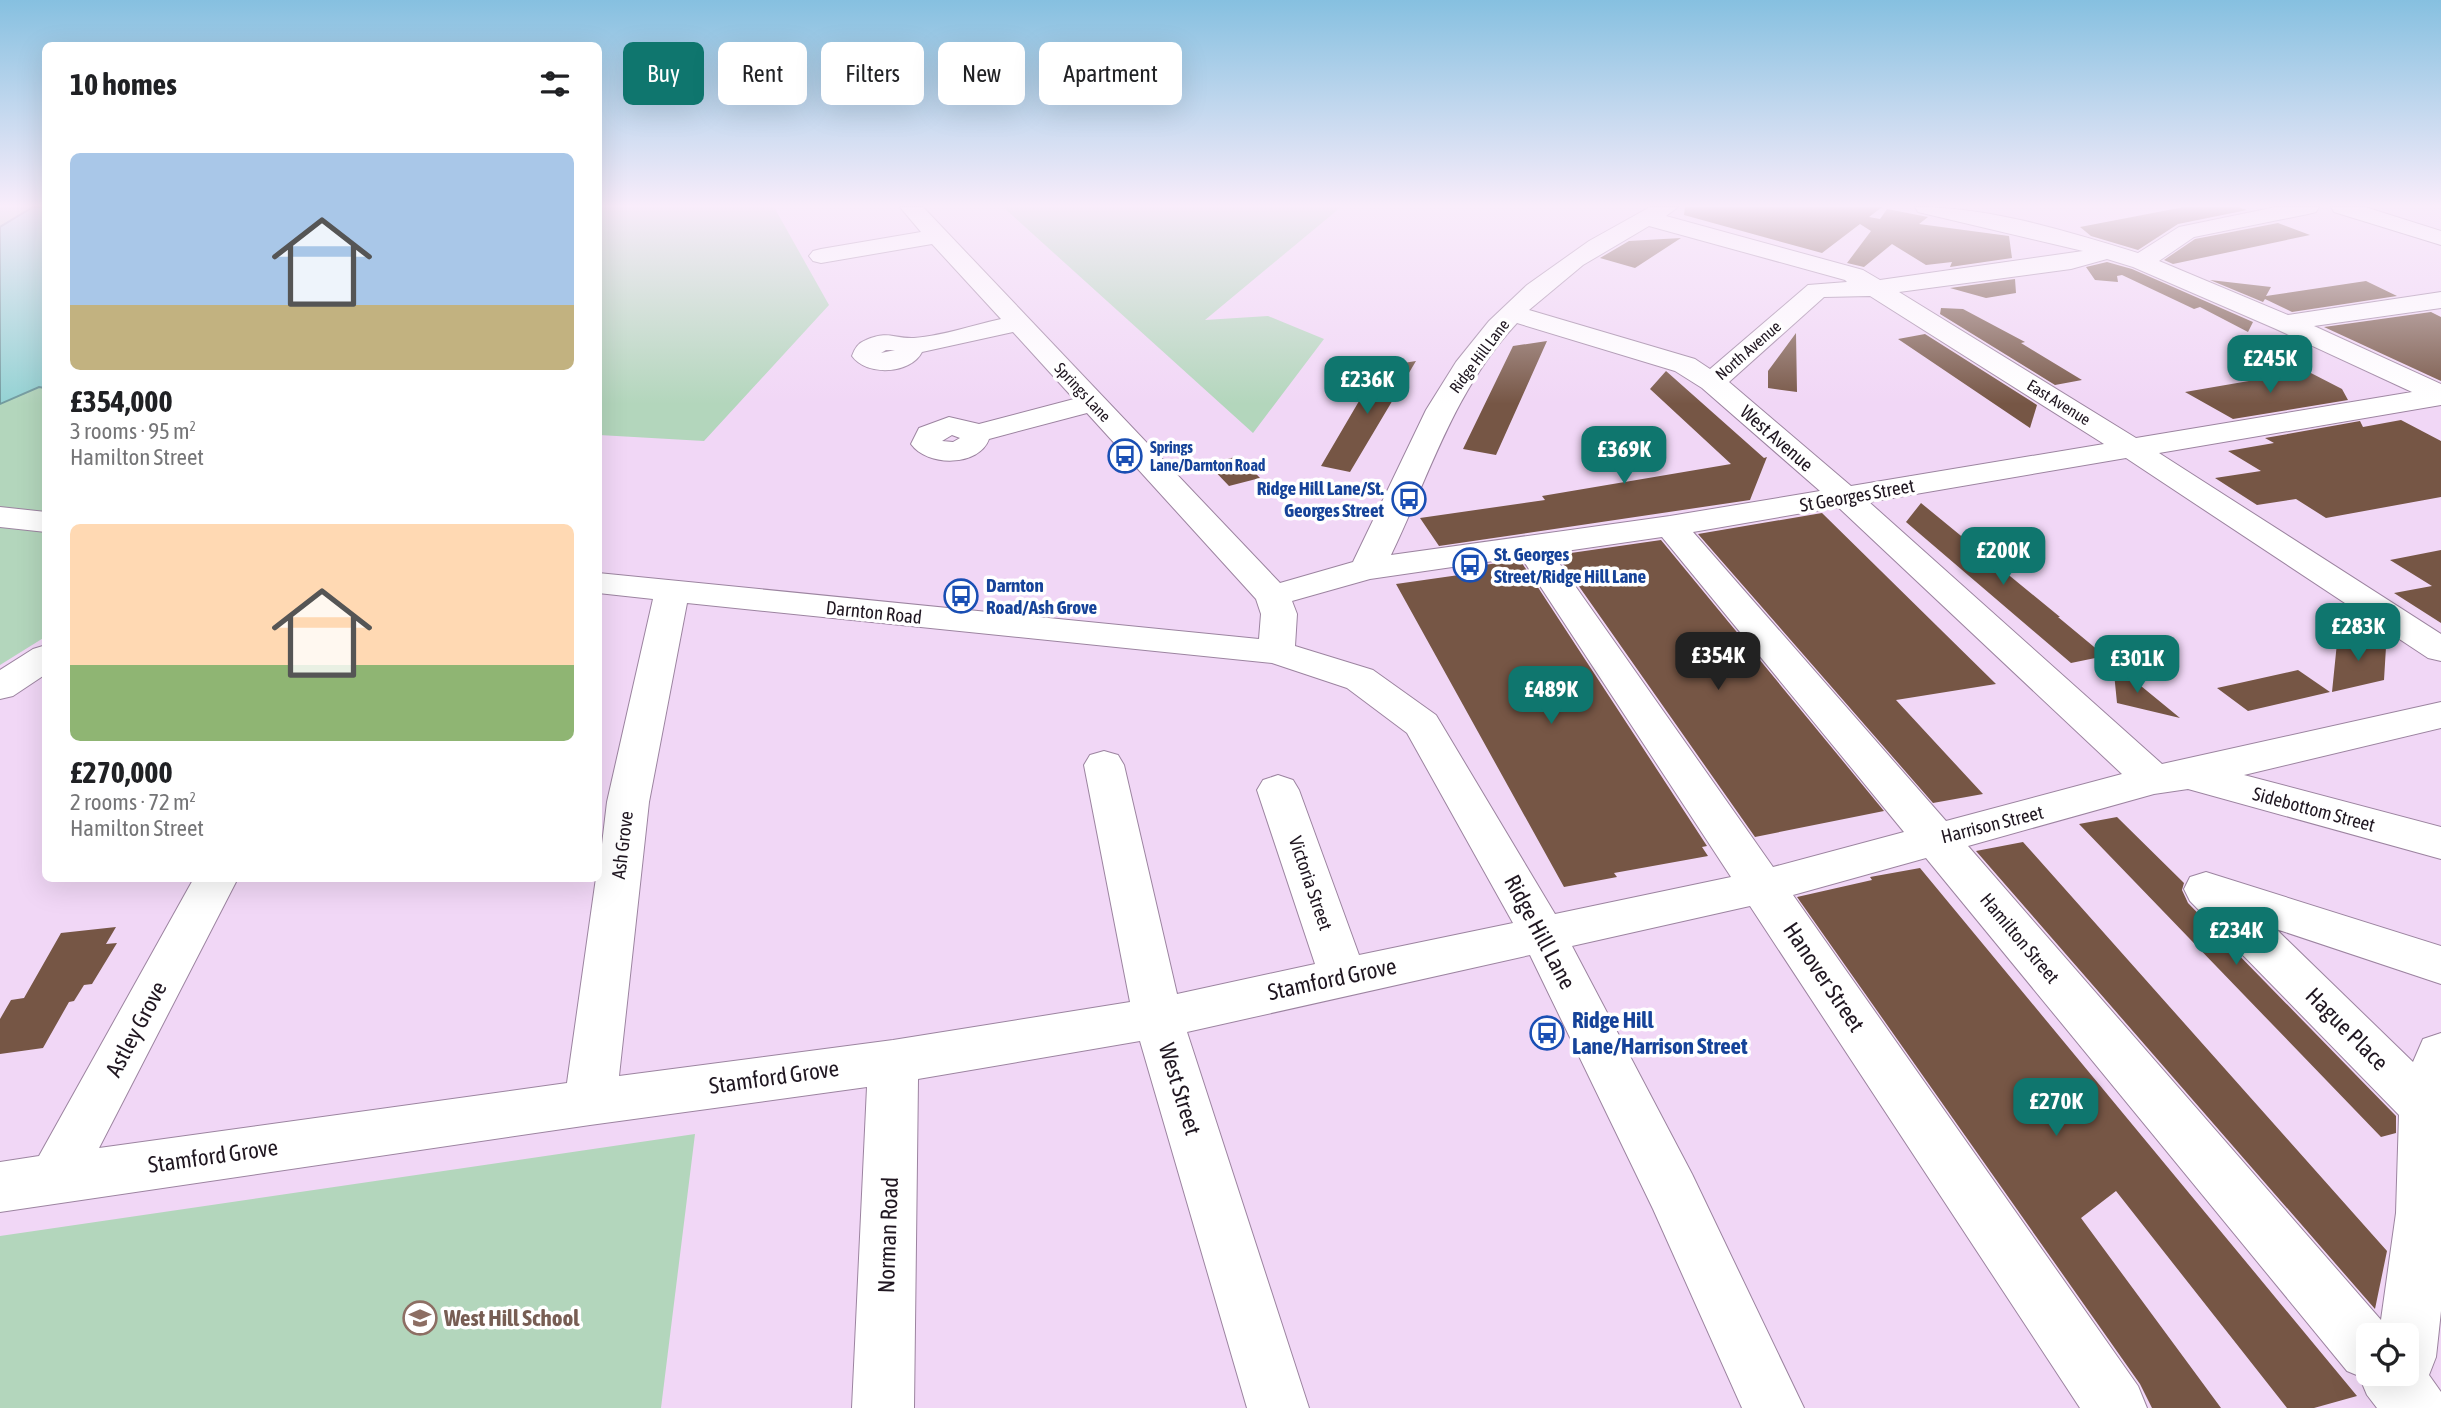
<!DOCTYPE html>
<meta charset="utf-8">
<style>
body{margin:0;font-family:"Asap Condensed",sans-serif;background:#f6f6f6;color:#202124;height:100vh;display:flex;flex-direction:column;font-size:26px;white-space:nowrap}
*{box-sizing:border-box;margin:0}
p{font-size:23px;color:#757577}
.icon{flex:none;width:38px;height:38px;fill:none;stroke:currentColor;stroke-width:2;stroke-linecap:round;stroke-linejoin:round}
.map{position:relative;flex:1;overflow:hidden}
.sheet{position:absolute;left:42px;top:42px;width:560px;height:840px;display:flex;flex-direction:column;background:#fff;border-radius:10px;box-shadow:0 7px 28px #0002}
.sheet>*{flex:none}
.guide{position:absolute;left:623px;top:42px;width:665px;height:63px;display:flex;gap:14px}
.fabs{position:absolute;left:2356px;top:1323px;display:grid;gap:14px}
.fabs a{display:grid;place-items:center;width:63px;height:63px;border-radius:10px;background:#fff;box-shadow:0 7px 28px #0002;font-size:35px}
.price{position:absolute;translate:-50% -60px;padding:0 16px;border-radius:14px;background:#0f766e;color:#fff;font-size:23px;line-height:46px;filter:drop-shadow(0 2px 4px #0008)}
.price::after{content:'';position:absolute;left:50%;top:42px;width:21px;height:16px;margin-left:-10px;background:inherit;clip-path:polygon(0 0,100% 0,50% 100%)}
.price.current{background:#222;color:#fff}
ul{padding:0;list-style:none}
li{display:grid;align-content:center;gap:14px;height:371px;padding:0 28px}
li span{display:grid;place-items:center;height:217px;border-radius:10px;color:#555}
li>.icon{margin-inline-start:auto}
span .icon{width:126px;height:126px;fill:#fffc;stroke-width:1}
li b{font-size:30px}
h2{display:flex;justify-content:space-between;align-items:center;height:84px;padding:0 28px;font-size:30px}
.tag{padding:0 24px;border-radius:10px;background:#fff;box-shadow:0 7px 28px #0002;font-size:24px;line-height:63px}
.tag.current{background:#0f766e;color:#fff}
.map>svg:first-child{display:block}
</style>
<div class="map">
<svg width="2441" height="1408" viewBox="0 0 2441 1408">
<rect width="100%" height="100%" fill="#f1d7f6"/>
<path fill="#b3d6bc" d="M0 207H45V637L0 665Z
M598 207H774L829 305 704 441 599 435Z
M1003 207H1341L1205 320 1268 316 1324 339 1253 433Z
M695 1134 661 1408H0V1236Z"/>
<path fill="#94d2d3" stroke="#719a9e" stroke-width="2" d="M33 207H45V388L39 387 0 404V227Z"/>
<path fill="#765645" d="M1685 207H1882L1869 217 1880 219 1887 209 1928 217 1919 224 2009 236 2012 258 1950 267 1952 262 1926 265 1892 244 1864 267 1847 263 1871 231 1860 224 1822 253 1684 215Z
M2184 207H2238L2247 210 2178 224 2138 250 2091 236 2080 227Z
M2278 223 2310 235 2173 264 2164 260 2195 239Z
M1681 238 1635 268 1600 258 1629 241Z
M2107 262 2132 269 2253 322 2248 332 2200 307 2194 309 2122 275 2117 276 2118 282 2095 280 2086 267Z
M2015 279 2016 293 1986 298 1950 288Z
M2210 280 2271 287 2266 296 2366 281 2397 296 2292 312 2265 299 2263 302Z
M1941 308 1963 309 2025 342 2021 343 2082 380 2055 385 1940 314Z
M2431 312 2441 317V381L2324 327Z
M1796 333 1797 392 1768 388V371Z
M1925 334 2037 405 2030 428 1898 339Z
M1547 341 1496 455 1463 449 1513 346Z
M1416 361 1350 472 1321 466 1379 367Z
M1666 371 1764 458 1767 457 1750 500 1439 546 1420 518 1545 500 1542 496 1731 464 1650 389Z
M2307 371 2342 389 2348 400 2233 419 2185 392Z
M2401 420 2441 441V497L2326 518 2296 499 2257 505 2215 478 2261 471 2228 451 2274 443 2265 438 2360 421 2363 427Z
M1239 456 1260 478 1229 486 1208 464Z
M1921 503 2060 617H2058L2105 656 2071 663 1906 522Z
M1822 513 1996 684 1896 700 1983 794 1933 803 1698 534Z
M1661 540 1884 811 1755 837 1557 555Z
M2441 550V623L2394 593 2432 586 2390 560Z
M1520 560 1707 846 1702 847 1708 856 1614 873 1617 877 1564 887 1396 584 1459 575 1455 569Z
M2338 633 2386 647 2384 680 2332 692Z
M2113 663 2180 718 2117 703Z
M2298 670 2330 692 2248 711 2217 688Z
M2117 817 2184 883 2182 890 2188 903 2396 1116V1133L2381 1137 2079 824Z
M2023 842 2387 1251 2375 1309 1976 851Z
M1920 868 2357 1396 2314 1408H2287L2116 1191 2081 1218 2221 1408H2152L2140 1384 1797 897 1872 880 1870 877Z
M116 927 106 944 117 943 92 984 84 985 74 1001 69 1002 43 1048 0 1054V1019L11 1000 24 998 61 933Z"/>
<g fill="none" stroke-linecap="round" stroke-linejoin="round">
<defs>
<path id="minor" d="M900 207H923L1280 583 1353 562 1426 410 1456 362 1489 321 1527 285 1589 241 1650 207H1678L1666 216 1863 270 1880 280 2083 251 1918 212 1915 207C1990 207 2067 231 2138 253L2179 227 2276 207H2319L2316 212 2308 214 2194 237 2159 261 2288 315 2441 292V308L2314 326 2441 384V405L2159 453 2441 634V661L2428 658 2126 458 1869 502 2162 764 2441 702V728L2244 775 2441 827V859L2188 789 2154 794 1968 846 2381 1320 2396 1213 2399 1115 2190 901 2184 889 2190 877 2206 872 2441 946V984L2276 929 2413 1062 2423 1039 2441 1033V1311L2436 1357 2429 1375 2441 1392V1408H2377L2367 1395 2359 1376 2347 1371 1926 858 1793 895 2138 1386 2147 1408H2080L1750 906 1572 946 1692 1174 1804 1408H1742L1653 1209 1530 955 1187 1032 1309 1408H1247L1140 1041 918 1079 914 1408H852L867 1087 590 1125 0 1212V1162L39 1156 194 878H238L99 1148 567 1083 596 878H598L607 802 653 599 598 593V573L1259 639 1261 614 1256 599 1087 413 989 439C979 467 927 467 911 444L919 428 949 417 979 424 1074 399 1013 332 922 352C911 374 867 377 852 356 855 348 858 343 866 340 888 330 895 339 914 338 943 336 973 325 1001 319L932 244 821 263 813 261 809 256 813 251 821 249 921 232ZM1649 226 1845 280 1847 282 1808 285 1710 369 1695 359 1529 310 1583 265ZM2107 259 2133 267 2276 329 2412 392 2136 438 1899 292 2071 269ZM1870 296 2104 444 1851 486 1729 382 1824 297ZM1517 323 1675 371 1702 388 1820 491 1670 516 1391 555C1430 474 1454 390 1517 323ZM886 350H895L881 353ZM952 435 960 438 953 442 942 441ZM1838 507 2122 774 1946 821 1693 532ZM1662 537 1904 832 1773 867 1552 553ZM1521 557 1731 877 1555 914 1436 715 1373 670 1295 646 1297 614 1292 601 1370 579ZM687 603 1272 663 1347 688 1407 733 1513 923 1359 955 1299 790 1293 780 1278 775 1263 780 1257 790 1315 964 1177 994 1124 765 1118 755 1104 751 1090 755 1084 765 1130 1002 893 1040 619 1076 649 802ZM2368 1335H2406V1374H2368Z
M2331 207H2365L2441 231V245L2334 212Z
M0 507 46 512V532L0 527Z
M46 645V674L13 696 0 699V670L33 649Z"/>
</defs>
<use href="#minor" stroke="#9c84a0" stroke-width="2"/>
<use href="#minor" fill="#fff" fill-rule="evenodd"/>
</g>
<linearGradient id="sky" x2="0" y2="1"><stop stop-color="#86c0e0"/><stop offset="0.51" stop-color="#f9edfb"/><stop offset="1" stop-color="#f9edfb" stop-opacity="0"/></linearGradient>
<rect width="2441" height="404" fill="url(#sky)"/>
<defs>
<symbol id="bus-ring" viewBox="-11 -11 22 22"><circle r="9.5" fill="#fff" stroke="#1a4fb4" stroke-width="1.5"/><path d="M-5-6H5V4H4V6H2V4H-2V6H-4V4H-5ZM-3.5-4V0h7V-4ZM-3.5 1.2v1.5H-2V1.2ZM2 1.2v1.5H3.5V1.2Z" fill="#1a4fb4"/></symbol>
<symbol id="school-ring" viewBox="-11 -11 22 22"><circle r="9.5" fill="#fff" stroke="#8d6e63" stroke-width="1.5"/><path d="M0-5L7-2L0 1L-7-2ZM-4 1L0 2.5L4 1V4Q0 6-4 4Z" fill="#8d6e63"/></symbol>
</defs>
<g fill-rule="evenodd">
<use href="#bus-ring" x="1106" y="437" width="38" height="38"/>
<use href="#bus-ring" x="1390" y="480" width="38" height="38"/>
<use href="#bus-ring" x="1451" y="546" width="38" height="38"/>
<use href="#bus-ring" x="942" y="577" width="38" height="38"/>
<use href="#bus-ring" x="1528" y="1014" width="38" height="38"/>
<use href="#school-ring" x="401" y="1299" width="38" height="38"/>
</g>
<g text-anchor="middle" stroke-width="7" stroke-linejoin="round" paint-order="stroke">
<g font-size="16" fill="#201721" stroke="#fff">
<text transform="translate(1748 350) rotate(-41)" y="6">North Avenue</text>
<text transform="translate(1479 356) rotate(-53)" y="6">Ridge Hill Lane</text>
<text transform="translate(1083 392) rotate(47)" y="6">Springs Lane</text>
<text transform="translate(2059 402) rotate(32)" y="6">East Avenue</text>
</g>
<g font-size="16" font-weight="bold" fill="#164399" stroke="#fff" text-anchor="start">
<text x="1150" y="453">Springs<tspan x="1150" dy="18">Lane/Darnton Road</tspan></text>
</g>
<g font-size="19" fill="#201721" stroke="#fff">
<text transform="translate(1777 438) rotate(41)" y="7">West Avenue</text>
<text transform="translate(1857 495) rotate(-10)" y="7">St Georges Street</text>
<text transform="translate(874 612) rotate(6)" y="7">Darnton Road</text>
<text transform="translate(2314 809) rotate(15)" y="7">Sidebottom Street</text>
<text transform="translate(1992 824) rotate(-14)" y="7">Harrison Street</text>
<text transform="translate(622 845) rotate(-83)" y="7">Ash Grove</text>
<text transform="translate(1311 883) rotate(71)" y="7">Victoria Street</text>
<text transform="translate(2020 938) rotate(50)" y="7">Hamilton Street</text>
</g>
<g font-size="19" font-weight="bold" fill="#164399" stroke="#fff" text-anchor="start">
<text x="1384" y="495" text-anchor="end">Ridge Hill Lane/St.<tspan x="1384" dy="22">Georges Street</tspan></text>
<text x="1494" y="561">St. Georges<tspan x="1494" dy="22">Street/Ridge Hill Lane</tspan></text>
<text x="986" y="592">Darnton<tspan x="986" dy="22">Road/Ash Grove</tspan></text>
</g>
<g font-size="23" fill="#201721" stroke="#fff">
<text transform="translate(1540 932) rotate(62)" y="8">Ridge Hill Lane</text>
<text transform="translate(1824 977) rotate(56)" y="8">Hanover Street</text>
<text transform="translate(1332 979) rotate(-12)" y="8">Stamford Grove</text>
<text transform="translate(136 1029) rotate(-62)" y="8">Astley Grove</text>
<text transform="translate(2347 1029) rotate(45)" y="8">Hague Place</text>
<text transform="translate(774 1077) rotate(-8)" y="8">Stamford Grove</text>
<text transform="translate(1180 1089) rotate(73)" y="8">West Street</text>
<text transform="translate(213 1156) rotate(-8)" y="8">Stamford Grove</text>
<text transform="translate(888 1235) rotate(-88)" y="8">Norman Road</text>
</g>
<g font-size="23" font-weight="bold" fill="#164399" stroke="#fff" text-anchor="start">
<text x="1572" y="1028">Ridge Hill<tspan x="1572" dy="26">Lane/Harrison Street</tspan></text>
</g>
<g font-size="23" font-weight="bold" fill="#785e54" stroke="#fff" text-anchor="start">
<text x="444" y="1326">West Hill School</text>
</g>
</g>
</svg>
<div class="fabs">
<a><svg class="icon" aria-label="locate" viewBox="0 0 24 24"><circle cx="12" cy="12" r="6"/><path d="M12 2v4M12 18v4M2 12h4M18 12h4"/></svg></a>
</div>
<b class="price" style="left:2270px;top:395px">£245K</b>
<b class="price" style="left:1367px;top:416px">£236K</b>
<b class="price" style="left:1624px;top:486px">£369K</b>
<b class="price" style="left:2003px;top:587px">£200K</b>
<b class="price" style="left:2358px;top:663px">£283K</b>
<b class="price current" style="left:1718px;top:692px">£354K</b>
<b class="price" style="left:2137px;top:695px">£301K</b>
<b class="price" style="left:1551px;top:726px">£489K</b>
<b class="price" style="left:2236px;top:967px">£234K</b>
<b class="price" style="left:2056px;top:1138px">£270K</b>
<div class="guide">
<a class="tag current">Buy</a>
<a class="tag">Rent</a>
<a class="tag">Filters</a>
<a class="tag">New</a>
<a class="tag">Apartment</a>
</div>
<section class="sheet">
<h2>10 homes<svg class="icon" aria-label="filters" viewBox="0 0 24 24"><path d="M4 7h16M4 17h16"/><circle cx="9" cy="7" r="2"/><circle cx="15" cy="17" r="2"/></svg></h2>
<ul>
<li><span style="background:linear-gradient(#a9c7e8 70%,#c2b280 0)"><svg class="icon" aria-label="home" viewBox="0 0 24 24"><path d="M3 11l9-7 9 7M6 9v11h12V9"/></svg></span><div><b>£354,000</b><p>3 rooms · 95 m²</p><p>Hamilton Street</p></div></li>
<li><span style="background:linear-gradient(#ffd9b3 65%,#8fb573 0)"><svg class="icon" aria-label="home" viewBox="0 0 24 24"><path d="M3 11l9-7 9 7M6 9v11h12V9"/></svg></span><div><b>£270,000</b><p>2 rooms · 72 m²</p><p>Hamilton Street</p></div></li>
</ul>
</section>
</div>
